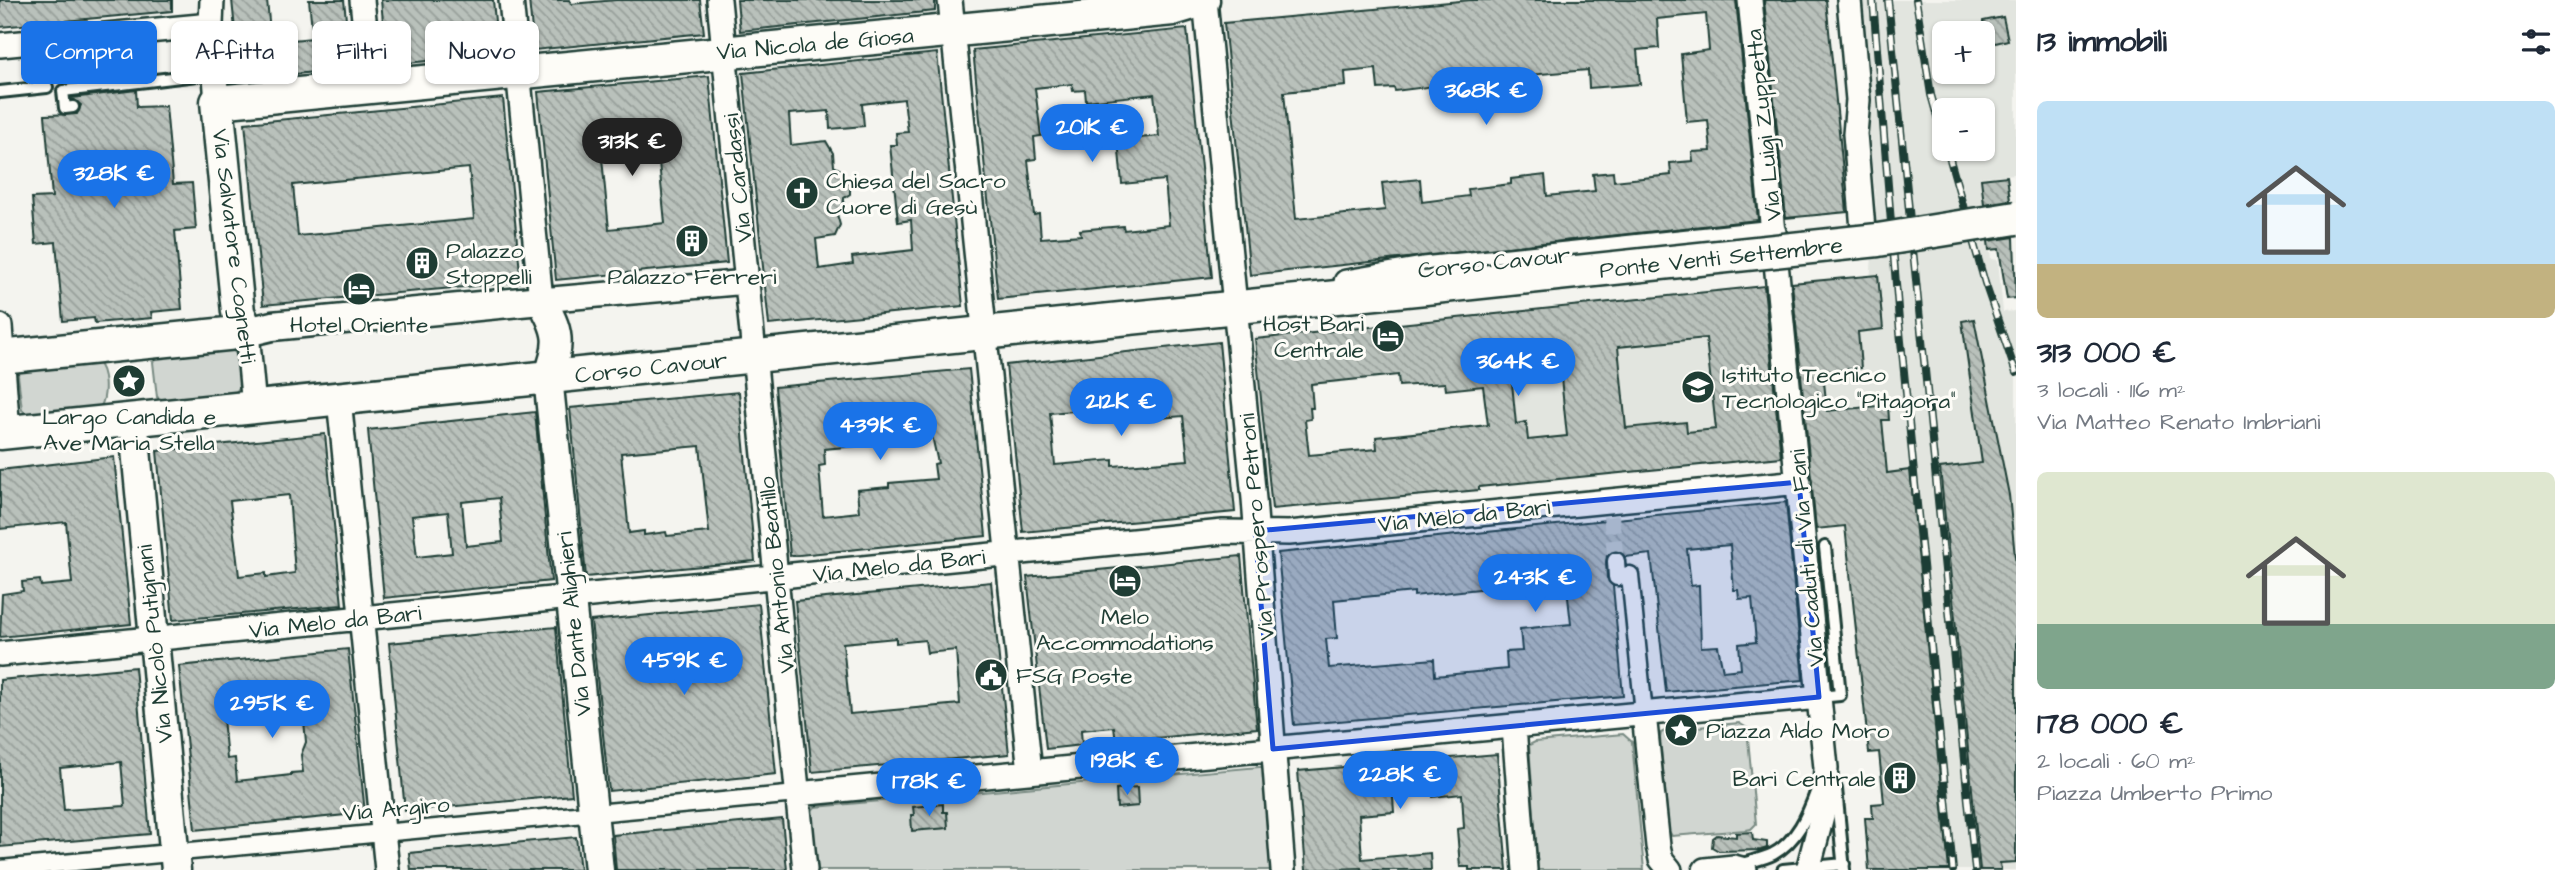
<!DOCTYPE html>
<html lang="it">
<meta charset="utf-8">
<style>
body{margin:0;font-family:"Architects Daughter",sans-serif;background:#f2f2f3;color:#1f2937;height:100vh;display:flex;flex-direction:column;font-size:26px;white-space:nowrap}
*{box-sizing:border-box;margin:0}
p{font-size:23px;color:#747a83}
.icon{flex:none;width:38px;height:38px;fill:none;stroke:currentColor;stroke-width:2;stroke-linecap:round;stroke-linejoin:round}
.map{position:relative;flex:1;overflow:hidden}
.sheet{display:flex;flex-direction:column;background:#fff;width:560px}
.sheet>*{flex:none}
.guide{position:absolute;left:21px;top:21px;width:665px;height:63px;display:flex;gap:14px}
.fabs{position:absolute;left:1932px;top:21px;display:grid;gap:14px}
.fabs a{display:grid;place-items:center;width:63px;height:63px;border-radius:10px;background:#fff;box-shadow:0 2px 5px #0004;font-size:35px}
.price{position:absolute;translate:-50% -60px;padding:0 16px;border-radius:24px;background:#1a73e8;color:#fff;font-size:23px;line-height:46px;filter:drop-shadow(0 2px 4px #0008)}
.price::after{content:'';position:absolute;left:50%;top:42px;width:21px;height:16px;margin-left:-10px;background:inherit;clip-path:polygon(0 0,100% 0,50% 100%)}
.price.current{background:#222;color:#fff}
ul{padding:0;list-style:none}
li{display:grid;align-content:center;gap:14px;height:371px;padding:0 21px}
li span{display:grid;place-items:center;height:217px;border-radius:10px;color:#555}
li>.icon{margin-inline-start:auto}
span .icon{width:126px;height:126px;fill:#fffc;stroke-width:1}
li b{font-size:30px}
h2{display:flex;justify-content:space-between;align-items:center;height:84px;padding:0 21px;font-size:30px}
.chip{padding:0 24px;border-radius:10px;background:#fff;box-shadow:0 2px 5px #0004;font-size:24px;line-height:63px}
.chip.current{background:#1a73e8;color:#fff}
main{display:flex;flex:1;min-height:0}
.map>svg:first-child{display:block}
</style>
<main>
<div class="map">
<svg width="2016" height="870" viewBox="0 0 2016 870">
<defs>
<pattern id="building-back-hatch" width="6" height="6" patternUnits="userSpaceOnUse" patternTransform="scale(1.75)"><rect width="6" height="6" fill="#b9c1bb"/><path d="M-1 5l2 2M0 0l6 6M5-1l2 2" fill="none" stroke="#969e99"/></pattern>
</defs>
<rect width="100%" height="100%" fill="#f4f4ef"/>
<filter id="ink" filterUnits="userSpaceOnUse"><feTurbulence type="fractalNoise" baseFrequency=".0143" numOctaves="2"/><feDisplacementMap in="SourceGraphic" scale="14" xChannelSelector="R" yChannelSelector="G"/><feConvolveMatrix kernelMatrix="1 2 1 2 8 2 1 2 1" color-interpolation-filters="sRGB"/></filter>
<g filter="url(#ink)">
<path fill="#e2e5df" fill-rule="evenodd" d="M1856 0H2016V174L1980 177 1991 259 1998 260 2003 312 2016 311V870H1878L1872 804 1884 802 1879 753H1869L1844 516 1838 526 1816 529 1796 339 1866 333 1876 204ZM1944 33H1983V72H1944ZM1944 110H1983V149H1944Z
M1763 286 1781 457 1487 486 1488 426 1481 372 1503 313Z"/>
<path fill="#d1d6d1" stroke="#788a82" stroke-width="2" d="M231 348 238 356 241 385 236 392 165 401 157 397 153 362 156 357Z
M97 362C106 370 107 395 101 406L29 415 22 410 18 375 20 370Z
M1739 723 1747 728 1756 824 1751 829 1746 830 1672 836 1669 831 1660 738 1661 733 1667 730Z
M1623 734 1632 742 1644 870H1538L1529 745 1535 742Z
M1270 766 1278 870H815L809 814 815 807Z"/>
<path fill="url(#building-back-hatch)" stroke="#1f3d34" stroke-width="2" fill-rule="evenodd" d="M0 0H172V11L0 27Z
M232 0H267L271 42 313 38 309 0H344L351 68 240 80Z
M381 0H493L498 54 387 65Z
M529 0H570L571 4 616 0H700L704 33 534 50Z
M737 0H935V11L740 31Z
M1471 0H1736L1758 220 1250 275 1224 23ZM1706 14 1709 50 1681 54 1687 122 1708 120 1711 151 1692 152 1693 161 1670 163 1671 175 1614 181 1613 172 1593 174 1595 191 1547 196 1545 175 1511 179V184L1468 189 1469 196 1422 202 1420 179 1382 183 1385 210 1296 219 1284 92 1346 86 1345 72 1376 69 1378 89 1394 88 1395 91 1435 86 1434 83 1588 70 1589 88 1640 84 1637 50 1659 48 1657 19Z
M1764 0H1826L1847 212 1786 218Z
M2003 17 2008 40 1983 46V21Z
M1187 29 1212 277 998 299 973 50ZM1072 84 1073 91 1085 90 1086 101 1154 94 1159 136 1118 140 1122 184 1165 180 1169 225 1124 230 1123 226 1100 228 1080 230 1081 235 1041 238 1039 214 1034 215 1028 160 1036 159 1034 137 1041 136 1035 88Z
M937 53 963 306 769 325 743 73ZM904 99 908 132 896 133 897 145H890L898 222 911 220 913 250 852 257 853 264 819 269 816 239 835 236 840 225 837 214 844 207V198L850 194V185L842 178 841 170 834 166 833 153 826 141 791 145 789 114 829 111 830 129 864 126 862 104Z
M709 76 727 263 556 280 538 92ZM656 133 665 223 609 229 600 138Z
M136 90 137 107 166 106 173 184 192 183 196 229 175 231 182 309 151 312 152 318 95 323 94 318 63 321 56 242 36 244 32 198 52 197 45 115 77 114 81 105 72 98Z
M503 98 521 282 263 305 245 123ZM469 168 474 219 298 236 293 185Z
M2007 176 2010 200 1984 204 1981 179Z
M2014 237 2016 298 2007 299 1999 249 1989 250 1988 241Z
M1878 275 1883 329 1858 332 1861 368 1823 372 1827 411 1888 405 1889 420H1882L1887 473 1910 470 1949 870H1869L1865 818H1873L1872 804 1884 803 1879 752 1869 753 1845 526 1816 529 1792 283Z
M1764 286 1781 457 1479 487V490L1272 509 1255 339ZM1706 338 1716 429 1687 432 1686 422 1626 428 1618 347ZM1398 375 1399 386 1445 383 1446 390 1483 386 1488 425 1376 437 1377 449 1309 455 1305 420 1311 419 1310 408H1313L1311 384ZM1561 378 1567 436 1528 440 1526 422 1516 424 1512 383Z
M1974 319 2009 495 2016 567V862L2000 863 2001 870H1980L1940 468 1982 463 1962 321Z
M1219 342 1235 512 1023 532 1006 365ZM1110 408 1112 422 1183 416 1188 460 1113 466V460L1055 465 1050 413Z
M969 369 986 536 790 556 775 387ZM930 427 938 463 934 464 936 479 889 483V487L857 490 859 512 823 516 819 466 825 465 824 449 889 443 888 431Z
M739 392 755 561 586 577 570 408ZM700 446 709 532 667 536 666 532 644 535V531L629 533 621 453Z
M535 412 551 581 384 598 368 430ZM499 498 503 542 466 546 462 502ZM448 512 452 553 417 557 412 516Z
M325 434 342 605 173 620 157 451ZM289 495 295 573 266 577V573L239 576 230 501Z
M114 457 131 624 0 637 2 594 23 591 22 582 40 580 41 586 72 583 66 522 0 529V470Z
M1786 502 1803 680 1666 692 1651 554 1625 557 1621 552 1615 551 1607 556 1606 562 1607 578 1613 586 1623 696 1294 725 1278 553ZM1730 545 1734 590H1738L1739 599 1752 598 1756 642 1739 644 1741 669 1723 671 1718 646 1701 647 1699 585 1691 586 1687 549ZM1566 580 1571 624 1520 629 1522 651 1506 652 1507 669 1435 676 1434 659 1329 668 1326 639 1337 638 1334 600 1414 592V596Z
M1241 556 1257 728 1116 742 1114 727 1081 730 1082 745 1046 749 1027 577Z
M991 582 1009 754 812 772 795 601ZM896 638V643L925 640 927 653 956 650 960 704 850 714 843 643Z
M759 604 776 774 609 791 591 621Z
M556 627 572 795 405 811 389 643Z
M348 649 365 813 195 830 179 666ZM301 690 306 742 301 755 303 772 291 773V775L237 781 235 758 227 759 221 698Z
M135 667 150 834 0 847V680ZM121 762 125 806 64 810 60 768Z
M1497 754 1507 870H1469V867H1460L1457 829 1464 828 1462 794 1433 797V793L1393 797 1394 812 1359 815 1362 859 1430 853 1431 870H1361V868L1306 870 1298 771Z
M1137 787 1138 806 1117 808 1116 789Z
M943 804V812H947L948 828 912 831 911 815H914L913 807Z
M782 819 787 870H616L613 835Z
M1752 832 1753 840 1767 842V848L1761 850 1719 851 1712 847 1713 838 1717 835 1736 837V833Z
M576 837 580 870H411L409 853Z"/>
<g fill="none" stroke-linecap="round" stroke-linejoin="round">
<path stroke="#c9cfca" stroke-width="16" stroke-dasharray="16 8" stroke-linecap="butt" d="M1611 516 1616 561"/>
<defs>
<path id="service" d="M0 92 47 87
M73 107 65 108 63 91 214 73
M1819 697 1840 695 1825 547
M1830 777 1836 789 1844 870
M1740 865C1751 861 1763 859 1773 854 1797 841 1808 815 1817 790
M1783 870 1844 864"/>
<path id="pedestrian" d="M1616 561 1617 577 1630 575 1644 714
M0 869 797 794"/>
<path id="minor" d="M212 0 211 25 217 102
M362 0 371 86
M511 0 541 300 747 282
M719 0 805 870
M950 0 1030 772
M1205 0 1254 499 1283 870
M1750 0 1826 768 1824 808 1808 870
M0 45 211 25
M1848 242 1864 241 1855 134 1858 100 1849 0
M1346 282 1423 269 1774 232
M0 326 8 432
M247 332 254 407
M339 399 387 870
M0 654 1223 532 1289 533 1799 482
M1644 714 1658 846 1661 859 1670 870
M1514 727 1525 870
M797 794 1819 697
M1705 870 1734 867 1745 870"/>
<path id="tertiary" d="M247 332 272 326 541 300C560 332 561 343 548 377L599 870
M133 418 176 870"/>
<path id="secondary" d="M0 357 247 332 238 312 217 102 1173 9 1203 0
M0 433 1425 288"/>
</defs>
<use href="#service" stroke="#1f3d34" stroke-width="16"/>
<use href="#pedestrian" stroke="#1f3d34" stroke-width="21"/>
<use href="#minor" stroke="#1f3d34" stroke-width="28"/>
<use href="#tertiary" stroke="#1f3d34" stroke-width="33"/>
<use href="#secondary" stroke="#1f3d34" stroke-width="37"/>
<use href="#service" stroke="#fdfcf7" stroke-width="10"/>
<use href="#pedestrian" stroke="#fdfcf7" stroke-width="16"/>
<use href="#minor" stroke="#fdfcf7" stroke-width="23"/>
<use href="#tertiary" stroke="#fdfcf7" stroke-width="28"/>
<use href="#secondary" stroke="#fdfcf7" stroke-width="32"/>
<defs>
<path id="rail" d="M1873 0 1899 321 1953 870
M1888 0 1975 870
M1916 0 1931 95 1944 141
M1947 149 1985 283 2016 373"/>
</defs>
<use href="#rail" stroke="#1f3d34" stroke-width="8"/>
<use href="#rail" stroke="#fdfcf7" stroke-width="5" stroke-dasharray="16" stroke-linecap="butt"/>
<defs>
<path id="secondary-bridge" d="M1425 288 1878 240 2016 218"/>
</defs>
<use href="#secondary-bridge" stroke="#1f3d34" stroke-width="37" stroke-linecap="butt"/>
<use href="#secondary-bridge" stroke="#fdfcf7" stroke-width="32"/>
</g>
</g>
<path fill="#1d4ed8" fill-opacity="0.2" stroke="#1d4ed8" stroke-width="5" stroke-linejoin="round" d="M1799 482 1819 697 1273 749 1255 531Z"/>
<defs>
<symbol id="church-disc" viewBox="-11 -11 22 22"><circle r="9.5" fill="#1f3d34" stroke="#fdfcf7"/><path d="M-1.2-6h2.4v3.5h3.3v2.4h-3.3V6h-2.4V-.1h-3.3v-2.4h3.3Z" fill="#fff"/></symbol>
<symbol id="building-disc" viewBox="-11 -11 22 22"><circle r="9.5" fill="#1f3d34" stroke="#fdfcf7"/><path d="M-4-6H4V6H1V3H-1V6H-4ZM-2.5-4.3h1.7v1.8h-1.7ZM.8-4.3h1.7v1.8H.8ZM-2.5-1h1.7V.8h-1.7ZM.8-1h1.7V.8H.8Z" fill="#fff"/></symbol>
<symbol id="hotel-disc" viewBox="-11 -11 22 22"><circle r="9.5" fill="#1f3d34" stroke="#fdfcf7"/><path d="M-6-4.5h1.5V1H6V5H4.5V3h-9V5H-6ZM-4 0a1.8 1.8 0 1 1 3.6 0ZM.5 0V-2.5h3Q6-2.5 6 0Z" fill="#fff"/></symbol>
<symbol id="sight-disc" viewBox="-11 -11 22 22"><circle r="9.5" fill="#1f3d34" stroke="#fdfcf7"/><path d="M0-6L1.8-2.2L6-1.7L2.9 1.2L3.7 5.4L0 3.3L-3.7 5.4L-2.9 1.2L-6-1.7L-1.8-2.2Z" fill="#fff"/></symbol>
<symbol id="school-disc" viewBox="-11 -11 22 22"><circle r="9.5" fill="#1f3d34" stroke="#fdfcf7"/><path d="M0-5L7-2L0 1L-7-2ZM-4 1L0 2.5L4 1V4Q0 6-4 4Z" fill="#fff"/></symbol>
<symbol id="civic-disc" viewBox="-11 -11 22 22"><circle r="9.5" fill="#1f3d34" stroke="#fdfcf7"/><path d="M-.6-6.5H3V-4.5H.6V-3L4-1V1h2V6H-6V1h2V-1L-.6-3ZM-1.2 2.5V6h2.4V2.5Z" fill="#fff"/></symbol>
</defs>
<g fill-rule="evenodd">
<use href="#church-disc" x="783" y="174" width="38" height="38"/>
<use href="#building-disc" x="673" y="222" width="38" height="38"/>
<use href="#building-disc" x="403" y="244" width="38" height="38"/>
<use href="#hotel-disc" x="340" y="270" width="38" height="38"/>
<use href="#hotel-disc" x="1369" y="317" width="38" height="38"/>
<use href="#sight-disc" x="110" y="362" width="38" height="38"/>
<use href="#school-disc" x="1679" y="368" width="38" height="38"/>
<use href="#hotel-disc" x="1106" y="562" width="38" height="38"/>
<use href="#civic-disc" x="972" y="656" width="38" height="38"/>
<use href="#sight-disc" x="1662" y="711" width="38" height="38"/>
<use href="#building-disc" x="1881" y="759" width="38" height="38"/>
</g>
<g text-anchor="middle" stroke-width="6" stroke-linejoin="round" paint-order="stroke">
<g font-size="23" fill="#1f3d34" stroke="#fdfcf7">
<text transform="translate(815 43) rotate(-5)" y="8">Via Nicola de Giosa</text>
<text transform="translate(1763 125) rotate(-96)" y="8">Via Luigi Zuppetta</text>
<text transform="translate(737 178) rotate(-96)" y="8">Via Cardassi</text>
<text transform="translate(235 246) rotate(83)" y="8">Via Salvatore Cognetti</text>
<text transform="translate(1721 257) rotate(-6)" y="8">Ponte Venti Settembre</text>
<text transform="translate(1494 262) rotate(-6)" y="8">Corso Cavour</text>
<text transform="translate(651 367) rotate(-6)" y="8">Corso Cavour</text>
<text transform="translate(1464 515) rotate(-6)" y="8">Via Melo da Bari</text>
<text transform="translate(1256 527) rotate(-95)" y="8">Via Prospero Petroni</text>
<text transform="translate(1806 558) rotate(-95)" y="8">Via Caduti di Via Fani</text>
<text transform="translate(899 565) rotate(-6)" y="8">Via Melo da Bari</text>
<text transform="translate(776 575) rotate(-96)" y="8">Via Antonio Beatillo</text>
<text transform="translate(335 621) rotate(-6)" y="8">Via Melo da Bari</text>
<text transform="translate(573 624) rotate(-96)" y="8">Via Dante Alighieri</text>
<text transform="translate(154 644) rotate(-96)" y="8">Via Nicolò Putignani</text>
<text transform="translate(396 808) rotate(-5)" y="8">Via Argiro</text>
</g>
<g font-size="23" fill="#1f3d34" stroke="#fdfcf7" text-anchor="start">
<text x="826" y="188">Chiesa del Sacro<tspan x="826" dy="26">Cuore di Gesù</tspan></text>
<text x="446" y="258">Palazzo<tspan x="446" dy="26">Stoppelli</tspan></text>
<text x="692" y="284" text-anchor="middle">Palazzo Ferreri</text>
<text x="1364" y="331" text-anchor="end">Host Bari<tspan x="1364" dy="26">Centrale</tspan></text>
<text x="359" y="332" text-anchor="middle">Hotel Oriente</text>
<text x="1722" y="382">Istituto Tecnico<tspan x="1722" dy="26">Tecnologico "Pitagora"</tspan></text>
<text x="129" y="424" text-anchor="middle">Largo Candida e<tspan x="129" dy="26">Ave Maria Stella</tspan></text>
<text x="1125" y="624" text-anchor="middle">Melo<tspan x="1125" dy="26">Accommodations</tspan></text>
<text x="1016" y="683">FSG Poste</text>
<text x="1706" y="738">Piazza Aldo Moro</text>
<text x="1876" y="786" text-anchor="end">Bari Centrale</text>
</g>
</g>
</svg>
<div class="fabs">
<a>+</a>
<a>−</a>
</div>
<b class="price" style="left:1486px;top:127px">368K €</b>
<b class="price" style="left:1092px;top:164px">201K €</b>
<b class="price current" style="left:632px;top:178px">313K €</b>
<b class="price" style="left:114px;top:210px">328K €</b>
<b class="price" style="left:1518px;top:398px">364K €</b>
<b class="price" style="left:1121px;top:438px">212K €</b>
<b class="price" style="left:880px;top:462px">439K €</b>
<b class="price" style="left:1535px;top:614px">243K €</b>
<b class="price" style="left:684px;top:697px">459K €</b>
<b class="price" style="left:272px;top:740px">295K €</b>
<b class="price" style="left:1127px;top:797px">198K €</b>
<b class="price" style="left:1400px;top:811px">228K €</b>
<b class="price" style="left:929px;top:818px">178K €</b>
<div class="guide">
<a class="chip current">Compra</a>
<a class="chip">Affitta</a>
<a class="chip">Filtri</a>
<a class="chip">Nuovo</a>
</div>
</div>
<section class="sheet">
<h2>13 immobili<svg class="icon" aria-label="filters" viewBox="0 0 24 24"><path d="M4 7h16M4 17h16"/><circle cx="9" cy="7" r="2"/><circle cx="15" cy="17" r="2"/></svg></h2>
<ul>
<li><span style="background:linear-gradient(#bfe0f5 75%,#c2b280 0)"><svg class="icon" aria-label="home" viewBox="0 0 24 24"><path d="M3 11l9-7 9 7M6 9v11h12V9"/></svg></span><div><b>313 000 €</b><p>3 locali · 116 m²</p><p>Via Matteo Renato Imbriani</p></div></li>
<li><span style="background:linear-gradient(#dfe7d0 70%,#7fa58c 0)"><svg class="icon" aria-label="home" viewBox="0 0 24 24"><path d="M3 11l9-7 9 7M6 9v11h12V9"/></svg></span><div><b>178 000 €</b><p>2 locali · 60 m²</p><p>Piazza Umberto Primo</p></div></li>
</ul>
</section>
</main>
